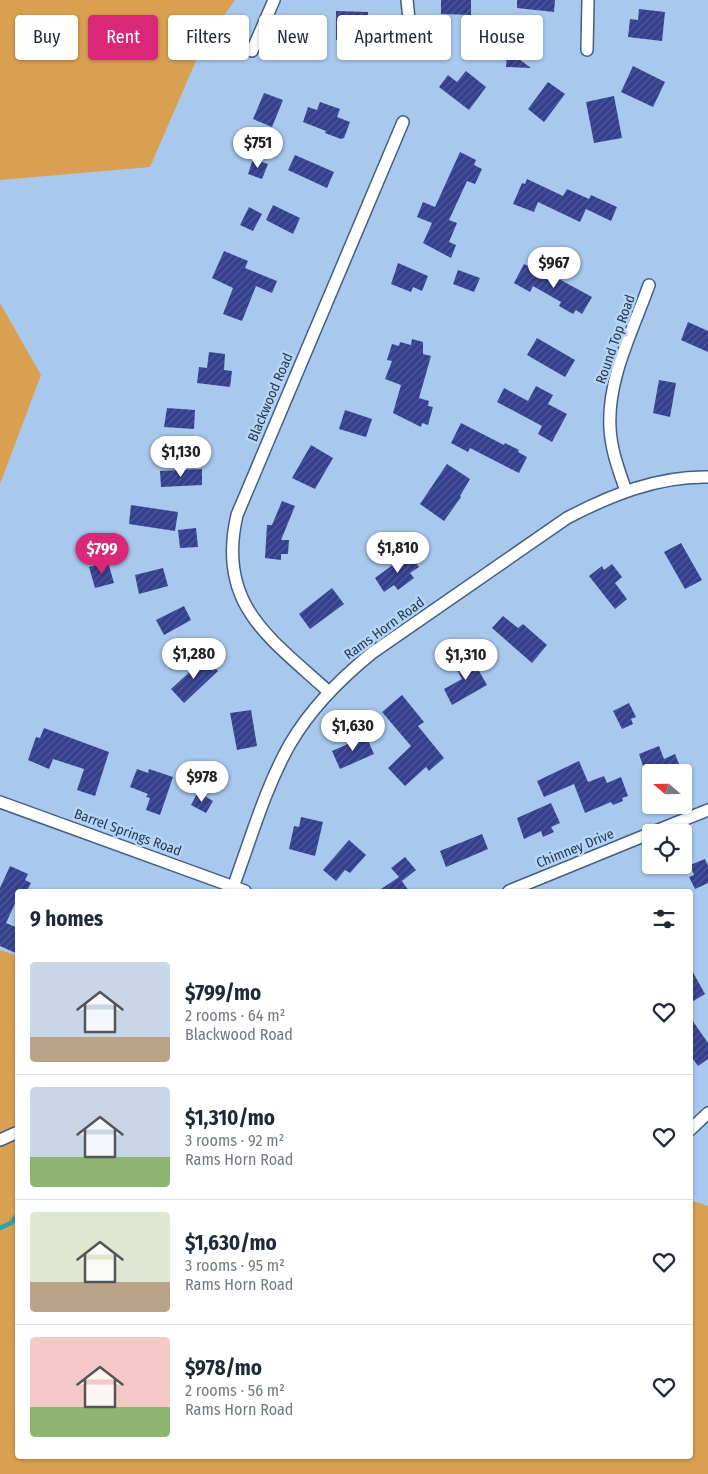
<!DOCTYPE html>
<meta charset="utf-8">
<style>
body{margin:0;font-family:"Fira Sans Condensed",sans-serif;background:#f6f6f7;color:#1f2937;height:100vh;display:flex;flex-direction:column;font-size:19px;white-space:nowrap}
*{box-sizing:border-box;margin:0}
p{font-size:16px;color:#747a83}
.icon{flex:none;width:28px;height:28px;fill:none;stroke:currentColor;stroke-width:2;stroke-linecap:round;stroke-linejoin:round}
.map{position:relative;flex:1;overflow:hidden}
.drawer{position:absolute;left:15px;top:889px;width:678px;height:570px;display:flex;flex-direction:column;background:#fff;border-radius:5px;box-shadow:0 1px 4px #0004}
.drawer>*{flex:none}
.top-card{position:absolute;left:15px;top:15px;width:679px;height:45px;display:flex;gap:10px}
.needle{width:32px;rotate:290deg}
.controls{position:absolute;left:642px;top:764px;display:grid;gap:10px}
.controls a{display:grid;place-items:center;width:50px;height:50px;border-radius:5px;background:#fff;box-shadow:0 1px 4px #0004;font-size:25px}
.price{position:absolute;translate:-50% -42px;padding:0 11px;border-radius:18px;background:#fff;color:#222;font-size:16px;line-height:32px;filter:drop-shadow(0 1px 2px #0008)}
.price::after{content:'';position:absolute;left:50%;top:30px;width:15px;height:11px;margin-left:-8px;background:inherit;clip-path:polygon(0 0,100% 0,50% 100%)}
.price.active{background:#db2777;color:#fff}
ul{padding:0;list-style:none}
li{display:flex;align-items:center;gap:15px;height:125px;padding:0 15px}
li+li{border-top:1px solid #e0e1e3}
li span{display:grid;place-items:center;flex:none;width:140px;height:100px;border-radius:5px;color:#555}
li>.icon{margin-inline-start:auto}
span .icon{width:60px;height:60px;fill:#fffc;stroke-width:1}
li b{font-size:21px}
h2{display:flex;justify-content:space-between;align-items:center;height:60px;padding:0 15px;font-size:21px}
.pill{padding:0 18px;border-radius:5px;background:#fff;box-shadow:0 1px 4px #0004;font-size:18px;line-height:45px}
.pill.active{background:#db2777;color:#fff}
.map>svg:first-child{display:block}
</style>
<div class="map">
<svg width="708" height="1474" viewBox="0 0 708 1474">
<defs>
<pattern id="building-hatch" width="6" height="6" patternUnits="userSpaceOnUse" patternTransform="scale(1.25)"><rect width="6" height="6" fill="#343f8e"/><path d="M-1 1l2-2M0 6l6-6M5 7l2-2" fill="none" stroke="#50599a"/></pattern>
</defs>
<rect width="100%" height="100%" fill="#a8c8ee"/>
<path fill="#d9a051" d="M0 0H235L202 47 150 167 0 180Z
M0 303 41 375 0 484Z
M0 950 18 956V1456H690V1200L708 1206V1474H0Z"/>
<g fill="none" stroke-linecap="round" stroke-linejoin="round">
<path stroke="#27a6a3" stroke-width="4.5" d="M0 1228 11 1223 18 1214"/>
</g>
<path fill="url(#building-hatch)" d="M441 0H471V15L441 14Z
M517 0H555L554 12 517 8Z
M639 9 665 12 662 41 628 37 630 19 638 20Z
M336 11 368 12V26H363V41L336 40Z
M508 38 540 40 539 55 511 53 531 68 506 67Z
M633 66 665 82 653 107 621 92Z
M466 71 486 87 469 110 439 87 448 75 457 82Z
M548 82 565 94 544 122 528 109Z
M264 93 283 100 272 127 253 119Z
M614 96 622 138 594 143 586 102Z
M320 102 340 109 337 117 350 122 344 138 341 139 325 133 326 131 303 122 308 107 317 110Z
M460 152 476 160 474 165 482 169 475 184 467 181 449 220 457 223 449 242 456 245 451 258 423 243 432 223 417 217 423 202 435 207Z
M295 155 334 172 327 188 288 170Z
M253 159 268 164 262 179 248 174Z
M527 179 563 196 567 189 589 199 591 195 617 207 611 221 586 209 580 222 538 202 534 212 513 204 522 183 525 184Z
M273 205 300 218 293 234 266 220Z
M249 207 262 214 253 231 240 225Z
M224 251 248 261 245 268 277 281 272 293 256 286 242 321 223 314 233 288 212 278Z
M398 263 428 276 422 291 413 287 411 292 391 284Z
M524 264 555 280 557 278 592 297 582 314 576 310 573 314 559 306 561 302 533 286 530 292 514 283Z
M458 270 480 278 474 292 453 284Z
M688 322 708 331V352L681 340Z
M537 338 575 360 565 377 527 355Z
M412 339 423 342V354L431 356 419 398 429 401 428 406 433 407 428 425 422 423 421 427 393 413 401 385 385 379 392 361 387 360 392 344 399 346 400 342 411 345Z
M209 352 225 354 224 370 232 371 230 387 197 383 199 367 207 368Z
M659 380 676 383 670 417 653 413Z
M536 386 553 395 548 404 567 414 552 442 538 434 542 426 497 402 504 388 528 401Z
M167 408 195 410 194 429 164 427Z
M345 410 372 419 366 437 339 429Z
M461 423 504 445 505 443 519 450 518 452 527 457 519 473 470 448 468 452 451 443Z
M311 445 333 458 315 489 292 478Z
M447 464 470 479 460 496 461 497 444 521 420 504Z
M202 469V485L161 487 160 471Z
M282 501 295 506 281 540H289L288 554H281V560L265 558 267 525H272Z
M131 505 178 512 175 531 129 524Z
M196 528 198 547 180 548 178 530Z
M681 543 702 580 685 589 664 552Z
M409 553 419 567 410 573 414 578 398 590 394 585 384 592 375 578Z
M108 562 114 583 95 588 89 567Z
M612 564 622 577 615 583 627 599 615 609 589 576 602 566 604 570Z
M163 568 168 586 139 594 135 575Z
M332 588 344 604 310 629 299 614Z
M184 606 191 620 164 635 156 620Z
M503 616 518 628 523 624 547 645 532 663 492 628Z
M470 655 487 685 452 705 444 689 462 679 454 664Z
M205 658 218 671 184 703 171 689Z
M402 695 424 722 418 726 444 758 429 771 426 767 405 786 388 768 411 746 382 712Z
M629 703 636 717 631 719 633 724 622 729 613 711Z
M251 710 257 746 237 750 230 713Z
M44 728 109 752 95 796 77 790 84 769 53 759 49 769 28 760 36 737 40 738Z
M366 736 374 754 340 769 332 751Z
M659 746 664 759 675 754 681 769 673 772H645L639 754Z
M579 761 588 782 604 776 607 783 621 777 628 796 622 798 623 801 613 805 611 802 585 813 574 784 544 797 537 781Z
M137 769 148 773 149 769 173 777 160 815 146 810 150 798 146 797 148 794 130 787Z
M198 792 213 801 206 813 191 805Z
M551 803 560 823 551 827 554 832 543 837 541 831 524 839 517 818Z
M301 817 323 822 315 856 289 849 294 826 299 827Z
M482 834 488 849 446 867 440 851Z
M349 840 366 855 350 873 345 870 336 881 323 870Z
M405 857 416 870 402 881 399 877 409 891H378L399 877 391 868Z
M705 859 708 866V883L695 889 689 877 694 875 690 865Z
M10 866 28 874 25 880 31 883 27 891H18V897L6 923 18 928V954L0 946V888Z
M690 967 705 994 690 1003Z
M690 1017 708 1043V1059L698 1066 690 1055Z"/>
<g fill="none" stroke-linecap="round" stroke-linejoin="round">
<defs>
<path id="minor" d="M407 0 412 49
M587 50 588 0
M252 51 274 0
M626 491C619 471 611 450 610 428 607 379 633 330 649 285
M329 692C270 638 216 605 237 515L403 122
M0 802 245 891
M653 832 708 810
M233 887C251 839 265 788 290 744 311 708 340 679 372 653L567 518C611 495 658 476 708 477
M509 891 651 833
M690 1130 708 1113
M0 1140 18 1132"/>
</defs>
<use href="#minor" stroke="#436081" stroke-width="14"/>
<use href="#minor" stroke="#fff" stroke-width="11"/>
</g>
<g text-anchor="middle" stroke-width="5" stroke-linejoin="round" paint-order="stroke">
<g font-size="14" fill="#2b3847" stroke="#b4d5fb">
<text transform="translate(615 339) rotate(-71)" y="5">Round Top Road</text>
<text transform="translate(270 397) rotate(-67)" y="5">Blackwood Road</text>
<text transform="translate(384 628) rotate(-36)" y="5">Rams Horn Road</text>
<text transform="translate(128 832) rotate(20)" y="5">Barrel Springs Road</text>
<text transform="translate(575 848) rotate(-22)" y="5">Chimney Drive</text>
</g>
</g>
</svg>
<div class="controls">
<a><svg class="needle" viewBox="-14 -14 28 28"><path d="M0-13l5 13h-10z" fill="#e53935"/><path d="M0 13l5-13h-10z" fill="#747a83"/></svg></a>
<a><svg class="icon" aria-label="locate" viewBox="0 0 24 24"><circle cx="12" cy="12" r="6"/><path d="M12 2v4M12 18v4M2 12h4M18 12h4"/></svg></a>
</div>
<b class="price" style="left:258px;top:169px">$751</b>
<b class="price" style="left:554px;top:289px">$967</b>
<b class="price" style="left:181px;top:478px">$1,130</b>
<b class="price" style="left:398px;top:574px">$1,810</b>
<b class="price active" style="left:102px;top:575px">$799</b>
<b class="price" style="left:194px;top:680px">$1,280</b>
<b class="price" style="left:466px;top:681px">$1,310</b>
<b class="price" style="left:353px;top:752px">$1,630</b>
<b class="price" style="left:202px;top:803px">$978</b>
<div class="top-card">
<a class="pill">Buy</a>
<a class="pill active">Rent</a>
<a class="pill">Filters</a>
<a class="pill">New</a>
<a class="pill">Apartment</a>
<a class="pill">House</a>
</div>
<section class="drawer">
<h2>9 homes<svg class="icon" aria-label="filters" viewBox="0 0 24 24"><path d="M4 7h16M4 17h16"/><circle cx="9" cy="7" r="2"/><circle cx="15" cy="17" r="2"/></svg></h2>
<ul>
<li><span style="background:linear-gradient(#c9d6e8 75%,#b9a48a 0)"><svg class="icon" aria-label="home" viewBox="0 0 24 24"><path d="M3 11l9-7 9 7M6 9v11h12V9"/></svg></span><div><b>$799/mo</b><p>2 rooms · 64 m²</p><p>Blackwood Road</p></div><svg class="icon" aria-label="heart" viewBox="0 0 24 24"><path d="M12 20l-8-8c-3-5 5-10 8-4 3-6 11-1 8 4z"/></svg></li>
<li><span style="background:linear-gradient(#c9d6e8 70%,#8fb573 0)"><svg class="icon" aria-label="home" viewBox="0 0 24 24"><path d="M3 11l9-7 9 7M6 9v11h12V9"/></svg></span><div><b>$1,310/mo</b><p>3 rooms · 92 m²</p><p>Rams Horn Road</p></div><svg class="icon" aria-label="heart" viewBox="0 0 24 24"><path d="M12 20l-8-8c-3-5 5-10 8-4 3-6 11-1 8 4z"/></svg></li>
<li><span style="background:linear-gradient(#dfe7d0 70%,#b9a48a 0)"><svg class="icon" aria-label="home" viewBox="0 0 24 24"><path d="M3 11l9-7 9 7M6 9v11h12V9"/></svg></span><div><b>$1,630/mo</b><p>3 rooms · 95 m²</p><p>Rams Horn Road</p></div><svg class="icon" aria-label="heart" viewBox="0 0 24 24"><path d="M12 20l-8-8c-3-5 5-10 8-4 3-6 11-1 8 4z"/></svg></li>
<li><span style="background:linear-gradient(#f6c9c9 70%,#8fb573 0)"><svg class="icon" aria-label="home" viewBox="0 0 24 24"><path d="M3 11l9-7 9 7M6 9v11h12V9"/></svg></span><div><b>$978/mo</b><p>2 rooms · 56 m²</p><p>Rams Horn Road</p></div><svg class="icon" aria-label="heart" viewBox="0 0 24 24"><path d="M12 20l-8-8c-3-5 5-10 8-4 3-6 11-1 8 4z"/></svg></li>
</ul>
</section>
</div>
